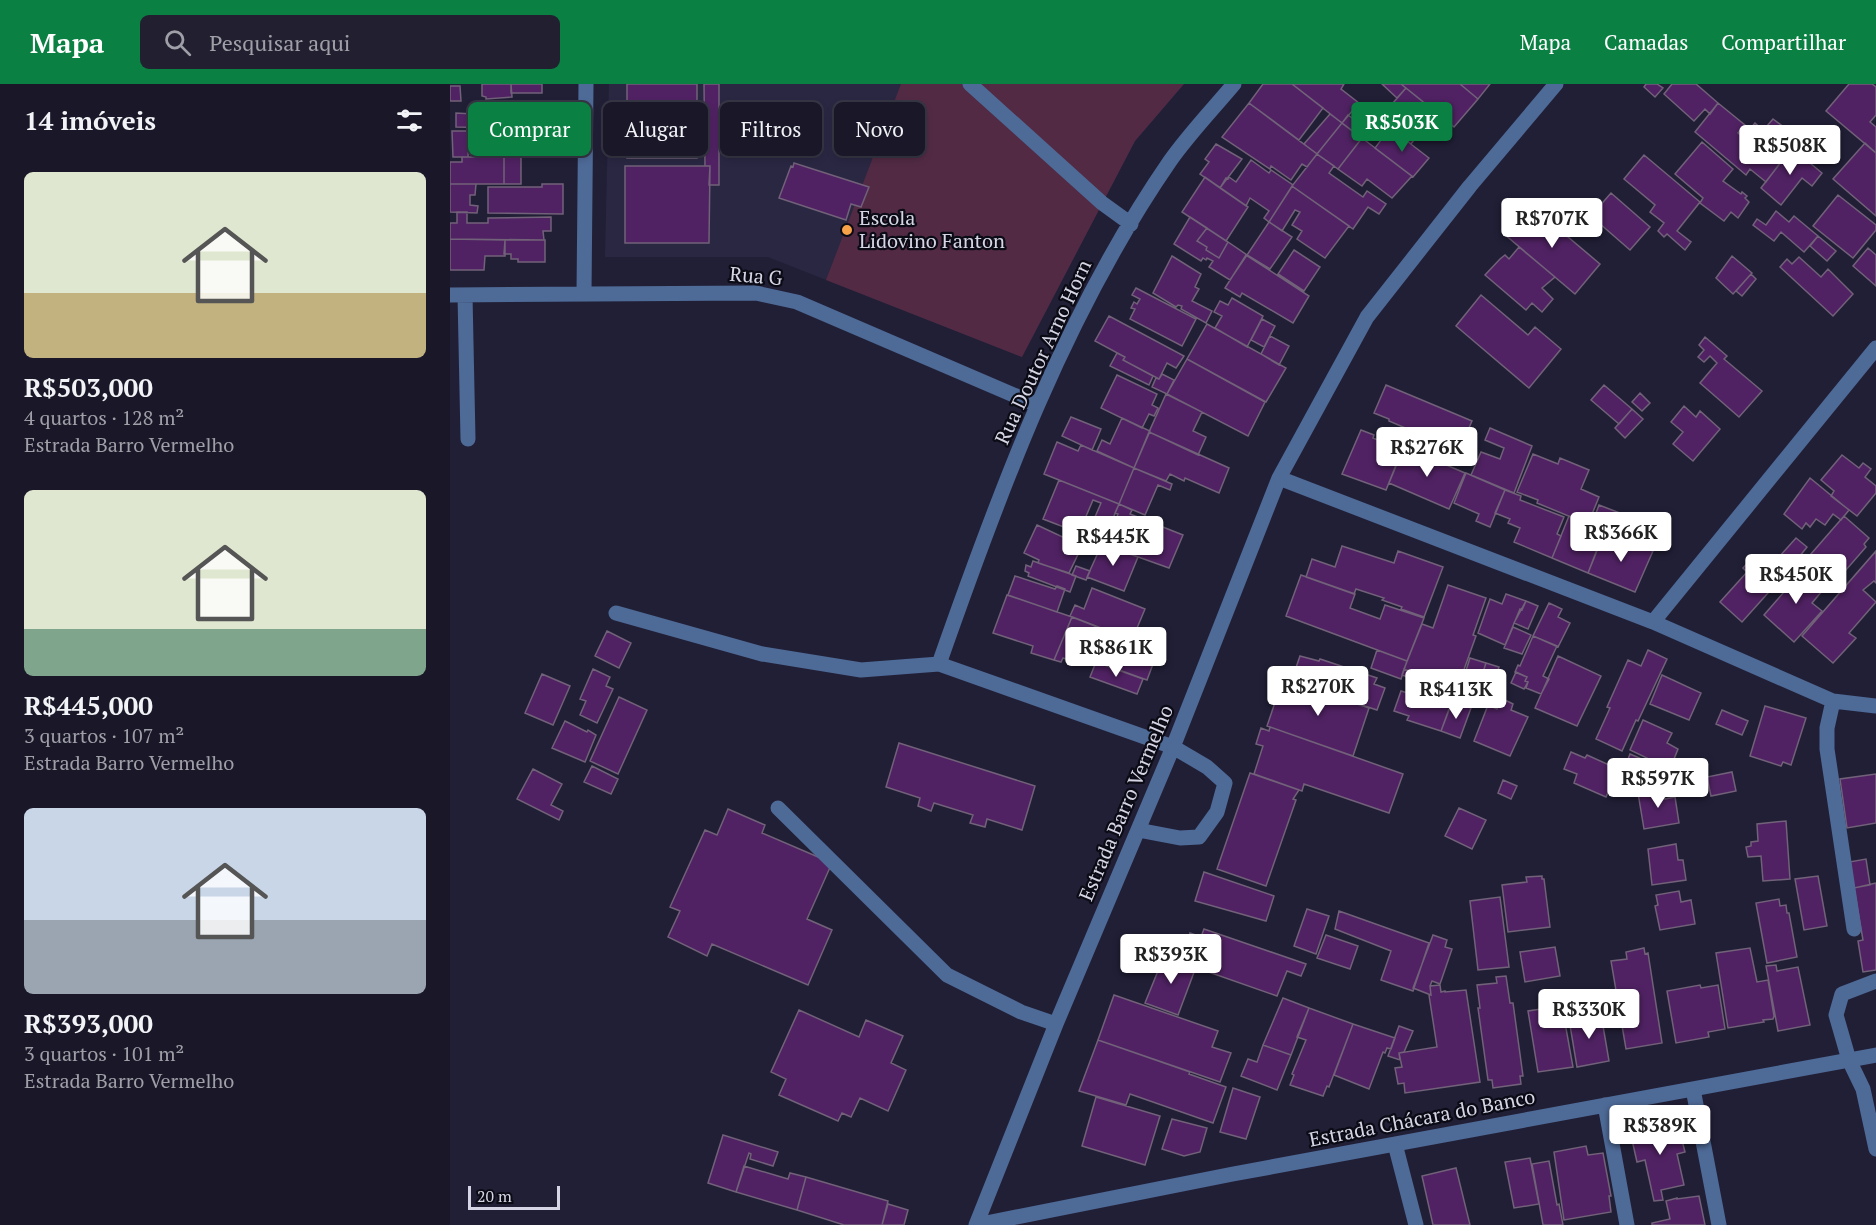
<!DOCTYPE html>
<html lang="pt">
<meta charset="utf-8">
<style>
body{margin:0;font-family:"PT Serif",serif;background:#222030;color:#f1f3f6;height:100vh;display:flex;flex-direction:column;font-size:22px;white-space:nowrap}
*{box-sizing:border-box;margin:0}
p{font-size:20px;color:#9f9fa8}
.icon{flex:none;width:33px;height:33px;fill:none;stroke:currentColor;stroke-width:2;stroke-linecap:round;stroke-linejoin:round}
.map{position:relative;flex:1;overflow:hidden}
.side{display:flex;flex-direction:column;background:#191728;width:450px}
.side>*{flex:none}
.banner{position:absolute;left:18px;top:18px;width:570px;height:54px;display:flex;gap:12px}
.scale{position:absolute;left:18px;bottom:15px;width:92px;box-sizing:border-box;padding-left:6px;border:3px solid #d6d5e5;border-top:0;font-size:16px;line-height:21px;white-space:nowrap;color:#d6d5e5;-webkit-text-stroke:4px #0b0b15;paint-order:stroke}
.price{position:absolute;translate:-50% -51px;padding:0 14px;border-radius:6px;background:#fff;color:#222;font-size:20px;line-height:39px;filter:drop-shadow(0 2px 3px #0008)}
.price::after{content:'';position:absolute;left:50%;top:36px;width:18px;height:14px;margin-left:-9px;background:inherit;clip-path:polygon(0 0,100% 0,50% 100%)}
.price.active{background:#0b8043;color:#fff}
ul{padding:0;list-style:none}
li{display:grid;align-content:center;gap:12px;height:318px;padding:0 24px}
li span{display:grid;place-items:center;height:186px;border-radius:9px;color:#555}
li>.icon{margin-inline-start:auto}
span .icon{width:108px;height:108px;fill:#fffc;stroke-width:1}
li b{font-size:26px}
h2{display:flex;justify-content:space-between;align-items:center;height:72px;padding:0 24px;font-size:26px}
.pill{padding:0 21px;border-radius:9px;background:#191728;box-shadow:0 3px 9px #0003,0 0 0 2px #373645;font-size:21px;line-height:54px}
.pill.active{background:#0b8043;color:#fff}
header{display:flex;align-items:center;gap:36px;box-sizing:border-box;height:84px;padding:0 30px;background:#0b8043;color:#fff}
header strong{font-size:28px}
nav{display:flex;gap:33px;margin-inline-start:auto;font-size:21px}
.search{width:420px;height:54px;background:#222030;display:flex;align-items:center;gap:15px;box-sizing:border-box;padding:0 21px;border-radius:9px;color:#9f9fa8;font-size:22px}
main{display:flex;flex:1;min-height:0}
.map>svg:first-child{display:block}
</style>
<header>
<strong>Mapa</strong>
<div class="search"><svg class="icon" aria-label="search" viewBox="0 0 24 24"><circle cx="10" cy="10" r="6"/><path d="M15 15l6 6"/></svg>Pesquisar aqui</div>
<nav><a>Mapa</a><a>Camadas</a><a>Compartilhar</a></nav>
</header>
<main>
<section class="side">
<h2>14 imóveis<svg class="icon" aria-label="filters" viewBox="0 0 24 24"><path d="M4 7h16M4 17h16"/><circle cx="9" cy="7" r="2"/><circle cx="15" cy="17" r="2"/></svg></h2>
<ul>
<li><span style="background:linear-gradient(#dfe7d0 65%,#c2b280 0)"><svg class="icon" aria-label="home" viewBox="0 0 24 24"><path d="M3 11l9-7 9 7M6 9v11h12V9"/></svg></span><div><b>R$503,000</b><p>4 quartos · 128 m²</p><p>Estrada Barro Vermelho</p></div></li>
<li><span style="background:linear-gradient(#dfe7d0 75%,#7fa58c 0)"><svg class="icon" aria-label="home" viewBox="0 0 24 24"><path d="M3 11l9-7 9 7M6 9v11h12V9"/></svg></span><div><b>R$445,000</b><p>3 quartos · 107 m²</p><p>Estrada Barro Vermelho</p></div></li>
<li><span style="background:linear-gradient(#c9d6e8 60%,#9aa5b1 0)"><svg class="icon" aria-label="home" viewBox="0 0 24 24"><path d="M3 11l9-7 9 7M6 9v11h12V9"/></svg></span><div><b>R$393,000</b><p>3 quartos · 101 m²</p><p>Estrada Barro Vermelho</p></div></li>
</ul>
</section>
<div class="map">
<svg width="1426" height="1141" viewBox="0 0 1426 1141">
<rect width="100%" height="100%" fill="#211f36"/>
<path fill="#2a2743" d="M159 0H734L685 57 572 273 318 173H155Z"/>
<path fill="#522a44" d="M451 0H734L685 57 572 273 376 196Z"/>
<path fill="#502263" stroke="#716179" stroke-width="1.5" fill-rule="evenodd" d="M32 0H61L62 13 36 15V13L32 12Z
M61 0H92V9H61Z
M177 0H247V74H177Z
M254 0H269V101H259L260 82H255Z
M813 0H842L873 24 849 56 799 19Z
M842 0H894L891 5 909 19 892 39Z
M932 0H951L956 4 947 14Z
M951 0H1010L1028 15 1004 43Z
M1010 0H1040L1028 15Z
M1196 0H1207L1213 4 1205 13 1194 3Z
M1222 0H1246L1268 19 1260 30 1255 25 1244 37 1214 10Z
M1399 0H1422L1426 3V31L1420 38 1426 43V69L1376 27Z
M0 2H10L11 17H0Z
M956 4 1001 40 988 55 943 19Z
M24 18 52 19V44L6 43V29L24 30Z
M799 19 867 70 857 83 852 80 841 96 821 82 820 85 772 53Z
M1268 19 1295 41 1288 49 1293 53 1305 39 1338 68 1316 98 1300 85 1296 91 1245 48Z
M941 26 970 48 961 60 940 44 937 48 924 37 928 32 934 35Z
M81 28V43L56 44V29Z
M880 30 892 39 867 70 854 60Z
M909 30 925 42 914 56 892 39 898 31 905 36Z
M1323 35 1335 44 1329 52 1317 42Z
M892 39 912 54 888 85 867 70Z
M940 44 979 74 963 93 925 64Z
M2 47H19L18 73H3Z
M77 47 78 72H42V48Z
M912 54 962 92 942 114 917 95 912 102 888 85Z
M1252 58 1283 85 1273 97 1291 110 1292 108 1297 112 1295 114 1299 118 1288 134 1281 128 1274 137 1250 119 1253 114 1225 90Z
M1415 59 1426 69V132L1383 95Z
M766 60 792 75 770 104 750 90 759 78 755 75Z
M1342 64 1372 89 1362 102 1352 94 1331 121 1311 104Z
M867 70 884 82 879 89 913 113 917 107 936 120 929 130 918 123 903 145 842 102Z
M1194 71 1250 118 1227 147 1241 158 1235 166 1217 150 1214 153 1208 147 1214 139 1200 128 1205 121 1174 95Z
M12 73H54V100H0V78H12Z
M54 73H71V100H54Z
M801 76 819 89 821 86 843 101 819 138 814 134 819 127 800 114 796 122 770 104 776 94 778 95 779 93 786 98Z
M344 79 419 103 411 123 401 120 396 136 329 114 341 82 343 83Z
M175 82H260L259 159H175Z
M755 93 798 123 776 157 732 128Z
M0 100H26L25 111H20V121L28 122 27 129 0 128Z
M92 100H113V130L38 129V103H92Z
M842 102 899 142 875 174 847 155 852 147 842 141 850 128 845 126 832 147 819 138Z
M1161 109 1200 143 1180 166 1141 132Z
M1388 111 1426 141V146L1403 174 1363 142Z
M1079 120 1150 180 1125 210 1054 150Z
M1326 127 1339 138 1344 132 1368 152 1354 168 1331 148 1324 157 1303 141 1307 135 1316 141Z
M7 128H17V139H38V134L101 133V147H93L94 156 0 155V139H7Z
M740 133 757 144 747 157 757 163 756 166 769 174 778 158 797 171 780 196 759 183 763 177 757 174 756 176 753 174 751 177 724 160Z
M819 138 842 153 820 185 797 171Z
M757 144 778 158 769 174 756 166 757 163 747 157Z
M1368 152 1386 167 1377 177 1360 162Z
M0 155 55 156V172H35L34 186H0Z
M55 156H95V178H68V175H61V170H54Z
M1069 163 1105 193 1092 204 1103 215 1092 228 1082 219 1076 226 1035 191 1050 175 1055 171 1059 175Z
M1418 164 1426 171V202L1403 182Z
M844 166 870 183 854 207 828 190Z
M796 171 859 212 843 239 792 209 790 213 775 204Z
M722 172 751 190 745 203 749 205 742 217 762 227 756 239 731 225 732 222 728 221 726 223 703 209Z
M1282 172 1302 189 1283 210 1266 194Z
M1349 173 1371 193 1378 185 1403 210 1383 232 1330 183 1337 175 1342 180Z
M1301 190 1306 195 1292 212 1286 207Z
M686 204 746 235 732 262 680 235 685 225 681 224 684 218 687 220 690 215 682 211Z
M1031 211 1078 251 1085 243 1111 265 1079 304 1006 242Z
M782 214 813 232 797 263 765 244 772 232 764 228 770 217 778 221Z
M659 232 734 272 726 284 717 279 709 295 673 276 675 273 645 257Z
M812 235 825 242 814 263 801 256Z
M757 240 836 284 816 318 737 275Z
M820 252 839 262 829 281 811 270Z
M1255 253 1277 272 1274 275 1312 307 1289 333 1250 299 1267 279 1260 272 1254 278 1248 273 1254 266 1249 261Z
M667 269 675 273 673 276 703 292 699 301 660 282Z
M737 275 815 318 798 352 717 310Z
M712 290 724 296 717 310 702 303 706 294 709 295Z
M667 291 707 310 702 321 708 324 704 332 699 330 692 344 651 324Z
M936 301 1022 337 1009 367 939 337V335L924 329Z
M1154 301 1182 325 1169 340 1141 316Z
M1190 309 1200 319 1192 327 1182 318Z
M716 310 752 328 743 347 756 353 748 371 699 348Z
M1234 322 1246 333 1250 327 1270 345 1243 377 1223 360 1233 348 1221 338Z
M1182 325 1193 335 1175 354 1165 344Z
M621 333 651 345 642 366 612 352Z
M672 334 700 347 684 384 647 367 652 356 660 360Z
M1040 344 1082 362 1064 409 1021 391 1031 368 1050 375 1054 364 1035 356Z
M911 346 924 351 923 354 952 366 936 406 892 390Z
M699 348 779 384 769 409 735 394 734 397 720 390 716 397 684 384Z
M607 358 628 367 631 361 684 384 669 420 594 390Z
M954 363 1015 389 999 425 939 399Z
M1083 370 1108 380 1110 374 1139 386 1131 405 1149 413 1138 440 1087 419 1088 416 1067 408Z
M1392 371 1409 384 1413 379 1421 385 1415 393 1426 402V409L1407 432 1381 412 1384 407 1371 396Z
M684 384 722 400 720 406 708 401 695 431 669 420Z
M1016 389 1055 406 1040 443 1026 437 1029 430 1004 419Z
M1360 394 1399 426 1391 436 1383 430 1375 441 1366 435 1360 443 1356 439 1352 445 1334 430Z
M609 396 669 420 653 458 593 435ZM643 416 651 419 642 440 634 437Z
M1055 406 1071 412 1070 416 1114 433 1107 450 1111 452 1102 474 1064 458 1070 444 1058 439 1060 435 1045 429Z
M669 420 682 426 680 430 733 451 719 484 652 460 661 438 665 439 668 430 665 429Z
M1149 421 1175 431 1167 450 1142 440Z
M1119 432 1155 447 1138 489 1102 474Z
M1175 432 1187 437 1180 455 1168 450Z
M1394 432 1419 454 1414 460 1416 463 1382 502 1354 478Z
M587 441 632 462 619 489 588 479 589 476 574 469Z
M1171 453 1203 467 1185 508 1138 489 1151 455 1167 462Z
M1346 454 1357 463 1341 483 1329 473Z
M652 460 688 473 674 507 637 493Z
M892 462 944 479 948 467 993 483 974 533 951 525 952 523 932 516 934 514 906 505 904 510 856 493 862 475 885 483Z
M1426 467V499L1424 497 1413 506 1426 518 1399 549 1406 554 1383 579 1352 552Z
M1304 472 1312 480 1319 474 1336 489 1292 538 1270 518 1297 488 1293 484Z
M583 477 626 492 620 508 578 492 579 489 575 487 576 481 581 483Z
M1354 478 1363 485 1356 494 1372 507 1362 519 1372 527 1344 558 1314 531 1340 501 1337 498Z
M626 482 640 487 636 496 622 491Z
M851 491 905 510 900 524 930 535 935 521 974 534 957 577 836 532Z
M565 492 605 505 607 502 615 505 607 528 558 511Z
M998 501 1036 514 1023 551 1026 552 1007 605 954 585 972 540 983 544Z
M642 504 695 525 682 556 620 532 625 521 634 525Z
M1056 510 1076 517 1072 526 1070 525 1055 561 1028 549 1040 515 1052 520Z
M557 511 622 533 604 576 581 569 583 562 543 549Z
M1076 517 1088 522 1078 545 1064 539Z
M1099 519 1112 525 1108 533 1120 539 1108 563 1083 552Z
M622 533 645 542 644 545 693 562 688 575 703 580 697 596 633 573 631 580 613 574 611 578 604 576Z
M1063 543 1081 551 1072 570 1054 564Z
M157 547 181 559 169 584 145 572Z
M1083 552 1107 562 1093 592 1099 595 1091 610 1076 604 1078 598 1075 597 1077 593 1065 588 1068 581 1070 582Z
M927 566 957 577 951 595 921 584Z
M1198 566 1217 575 1188 637 1186 636 1172 667 1146 655 1160 624 1157 623 1178 576 1191 582Z
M850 572 869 577 870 575 927 594 924 600 935 604 927 626 841 598Z
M1108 572 1151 592 1127 642 1085 624Z
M1020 574 1036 579 1026 610 1010 605Z
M646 578 693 595 687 610 640 593Z
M1036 579 1049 583 1038 619 1024 615Z
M143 585 160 593 156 602 163 605 147 639 130 631 136 617 130 615Z
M954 585 1007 605 991 647 957 636 959 632 944 627 951 607 964 611 969 597 952 591Z
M1066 588 1077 593 1075 597 1078 598 1074 605 1061 599Z
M92 590 120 602 103 641 75 629Z
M1212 591 1251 609 1239 636 1200 620Z
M833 595 919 624 903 672 817 642Z
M169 613 197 626 168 690 140 677Z
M1055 616 1063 620 1061 626 1078 633 1060 672 1024 657 1038 621 1047 625 1050 618 1053 619Z
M1002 617 1021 624 1010 654 991 647Z
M1315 622 1356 634 1341 681 1333 678 1331 682 1300 672Z
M1272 626 1298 637 1292 651 1266 640Z
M1193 636 1222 649 1217 659 1228 665 1220 685 1180 666Z
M115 637 137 648 138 646 146 651 135 678 102 664Z
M820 643 953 690 939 729 854 700 852 707 804 690 813 662 806 660 811 644 819 647Z
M449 659 585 702 572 746 537 735 535 743 520 739 523 731 484 719 481 727 468 722 470 714 436 703Z
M1121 668 1135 674 1137 671 1168 685 1156 713 1124 699 1127 690 1114 685Z
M1180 670 1201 679 1191 704 1170 696Z
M142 682 168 695 161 710 134 698Z
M83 685 112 700 101 721 113 727 109 736 67 715Z
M1282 688 1286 707 1261 712 1257 693Z
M800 689 849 706 843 715 846 716 816 802 767 785Z
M1426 690V739L1397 744 1390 695Z
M1053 696 1067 702 1061 715 1048 709Z
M1214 705 1215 715 1225 713 1229 739 1194 745 1188 709Z
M1009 724 1036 736 1022 765 995 752Z
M278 725 315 741 312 749 382 779 357 835 382 846 358 901 262 860 257 872 218 853 230 827 220 823 255 746 267 751Z
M1336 737 1340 795 1313 797 1311 772 1298 773 1296 763 1301 762V758L1308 757 1307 740Z
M1226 760 1228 776H1233L1236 796 1202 801 1198 765Z
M1416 775 1420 801 1404 804 1399 778Z
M754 788 824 812 816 837 745 817Z
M1092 792V795H1094L1100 843 1058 848 1052 801 1077 798 1076 793Z
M1368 792 1377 842 1354 846 1345 795Z
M1426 799V886L1413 888 1408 857 1413 856 1404 804Z
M1229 807 1231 818 1241 816 1245 840 1210 846 1205 822 1208 821 1206 811Z
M1050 813 1059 883 1028 886 1020 817Z
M1329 815 1330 822 1336 821 1337 829H1339L1347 873 1317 879 1306 819Z
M857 825 879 832 866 870 844 862Z
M889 827 979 859 963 907 931 896 941 867 885 845Z
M754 845 856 880 851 892 837 887 827 912 730 878 740 849 751 853Z
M876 851 908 862 900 885 867 874Z
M983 851 997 856 995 863 1002 865 990 900 982 897 980 902 981 911 963 904Z
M1105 863 1110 892 1075 898 1070 868Z
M1194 864 1195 870 1198 869 1212 959 1176 965 1161 877 1177 875 1176 868Z
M1300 864 1307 898 1318 896 1324 932 1323 935 1313 936 1314 938 1278 944 1266 869Z
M714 872 746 883 728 931 695 919Z
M1326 881 1327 887 1348 883 1360 941 1328 947 1316 882Z
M1056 892 1060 919H1063L1073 992H1070L1071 1000 1043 1004 1042 996H1038L1028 924H1030L1027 901 1047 899 1046 893Z
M990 901 991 908 995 907V908L1016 906 1030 998 955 1009 954 999 948 1000 945 984 952 983 949 969 987 963 979 911H981L980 902Z
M1250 901 1251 904 1268 901 1275 945 1258 948 1259 953 1226 959 1217 907Z
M664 911 768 947 762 963 781 969 770 998 648 956Z
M833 914 859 924 841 971 813 961Z
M1112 922 1123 983 1088 988 1078 927Z
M859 924 903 940 879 1003 877 1002 873 1012 840 1001 844 991 842 990 856 956 847 953Z
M349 926 409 953 416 936 453 952 441 979 456 986 438 1027 410 1014 401 1033 392 1029 388 1037 329 1011 336 995 321 988Z
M1151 930 1159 977 1127 983 1119 935Z
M903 940 945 954 941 965 937 964 935 969 933 968 919 1005 884 991Z
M949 942 963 947 954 968 949 969 950 976 938 972Z
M648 956 740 988 739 990 776 1003 763 1039 680 1010 676 1021 629 1007Z
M813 961 841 971 827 1006 791 992 798 975 807 978Z
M783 1004 810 1013 796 1055 770 1048Z
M646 1013 710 1032 695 1081 632 1062Z
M722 1035 757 1044 750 1068 734 1072 712 1065Z
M1227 1037 1235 1068 1227 1070 1234 1101 1211 1106 1213 1116 1204 1117 1195 1076 1187 1078 1180 1047Z
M273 1051 328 1068 323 1082 300 1075 301 1070 299 1069 286 1108 258 1099Z
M1136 1062 1138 1071 1153 1069 1161 1112H1159L1161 1128 1114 1136 1104 1068Z
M1080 1074 1089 1120 1064 1124 1055 1078Z
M1099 1077 1107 1121 1109 1120 1113 1141H1093L1082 1080Z
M294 1082 338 1095 340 1089 356 1093 347 1126 286 1108Z
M1006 1084 1020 1141H983L972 1092Z
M356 1093 438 1117 432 1141H394L347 1126Z
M1249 1112 1255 1141H1202V1139L1220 1135 1216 1117 1227 1114V1115Z
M438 1120 458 1126 454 1141H432Z"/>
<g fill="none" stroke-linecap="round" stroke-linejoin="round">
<path stroke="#4e6a97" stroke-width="15" d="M520 0 652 119 681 140
M134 210 136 0
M0 211 306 209 347 218 587 321
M15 211 18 355
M829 394 1203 538 1383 617 1426 622
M166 529 312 570 411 586 489 580 723 663 757 683 775 699 767 728 749 753 730 754 688 746
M1203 538 1426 264
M489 580C550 406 615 229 720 77 739 50 763 25 784 0
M1383 617 1377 644V665L1404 845
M328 724 497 891 571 928 606 940
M1426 897 1392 910 1386 931 1399 976 1413 1005 1426 1065
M1243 1005 1269 1141
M1155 1021 1177 1141
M945 1060 966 1141
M526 1141 606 940 723 663 829 394 917 233 1020 102 1106 0
M526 1141 783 1090 1426 971"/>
</g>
<circle fill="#f7a248" stroke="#0b0b15" stroke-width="2" cx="397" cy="146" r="6"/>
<g text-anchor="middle" stroke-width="4.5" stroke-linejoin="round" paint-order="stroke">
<g font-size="20" fill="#d6d5e5" stroke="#0b0b15" text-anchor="start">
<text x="409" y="141">Escola<tspan x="409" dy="23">Lidovino Fanton</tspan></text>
</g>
<g font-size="20" fill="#d6d5e5" stroke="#0b0b15">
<text transform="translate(306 192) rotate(5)" y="7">Rua G</text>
<text transform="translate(593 268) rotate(-65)" y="7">Rua Doutor Arno Horn</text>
<text transform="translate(676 719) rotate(-67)" y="7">Estrada Barro Vermelho</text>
<text transform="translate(972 1034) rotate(-11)" y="7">Estrada Chácara do Banco</text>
</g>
</g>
</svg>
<div class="scale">20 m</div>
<b class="price active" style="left:952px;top:69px">R$503K</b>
<b class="price" style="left:1340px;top:92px">R$508K</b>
<b class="price" style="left:1102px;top:165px">R$707K</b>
<b class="price" style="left:977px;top:394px">R$276K</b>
<b class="price" style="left:1171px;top:479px">R$366K</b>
<b class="price" style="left:663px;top:483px">R$445K</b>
<b class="price" style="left:1346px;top:521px">R$450K</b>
<b class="price" style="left:666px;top:594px">R$861K</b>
<b class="price" style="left:868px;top:633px">R$270K</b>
<b class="price" style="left:1006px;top:636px">R$413K</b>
<b class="price" style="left:1208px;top:725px">R$597K</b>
<b class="price" style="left:721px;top:901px">R$393K</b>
<b class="price" style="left:1139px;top:956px">R$330K</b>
<b class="price" style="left:1210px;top:1072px">R$389K</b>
<div class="banner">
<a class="pill active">Comprar</a>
<a class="pill">Alugar</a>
<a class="pill">Filtros</a>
<a class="pill">Novo</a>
</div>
</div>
</main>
